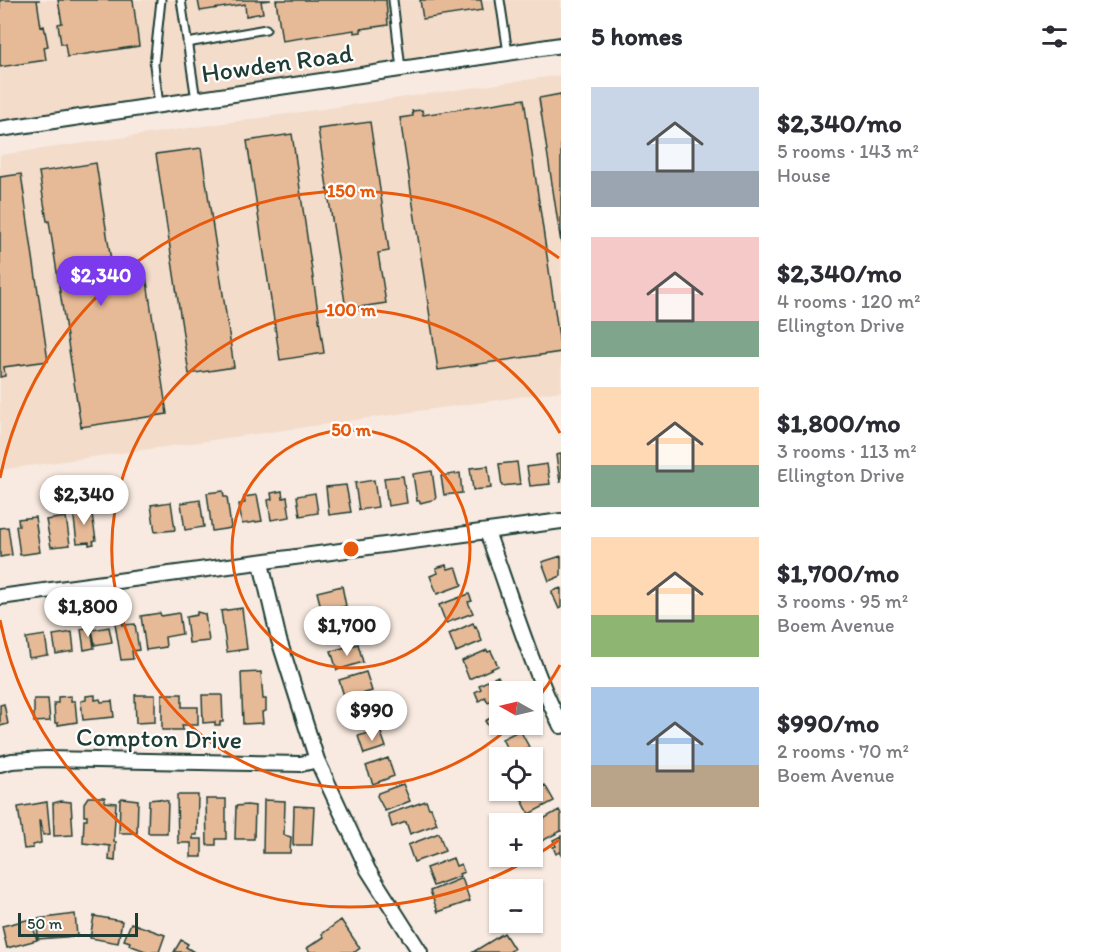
<!DOCTYPE html>
<meta charset="utf-8">
<style>
body{margin:0;font-family:Itim,sans-serif;background:#f2f2f3;color:#2b2b33;height:100vh;display:flex;flex-direction:column;font-size:22px;white-space:nowrap}
*{box-sizing:border-box;margin:0}
p{font-size:20px;color:#7c7c81}
.icon{flex:none;width:33px;height:33px;fill:none;stroke:currentColor;stroke-width:2;stroke-linecap:round;stroke-linejoin:round}
.map{position:relative;flex:1;overflow:hidden}
.details{display:flex;flex-direction:column;background:#fff;width:540px}
.details>*{flex:none}
.needle{width:39px;rotate:278deg}
.fabs{position:absolute;left:489px;top:681px;display:grid;gap:12px}
.fabs a{display:grid;place-items:center;width:54px;height:54px;border-radius:0px;background:#fff;box-shadow:0 2px 4px #0004;font-size:30px}
.scale{position:absolute;left:18px;bottom:15px;width:120px;box-sizing:border-box;padding-left:6px;border:3px solid #1f3d34;border-top:0;font-size:16px;line-height:21px;white-space:nowrap;color:#1f3d34;-webkit-text-stroke:4px #fff;paint-order:stroke}
.price{position:absolute;translate:-50% -51px;padding:0 14px;border-radius:21px;background:#fff;color:#222;font-size:20px;line-height:39px;filter:drop-shadow(0 2px 3px #0008)}
.price::after{content:'';position:absolute;left:50%;top:36px;width:18px;height:14px;margin-left:-9px;background:inherit;clip-path:polygon(0 0,100% 0,50% 100%)}
.price.current{background:#7c3aed;color:#fff}
ul{padding:0;list-style:none}
li{display:flex;align-items:center;gap:18px;height:150px;padding:0 30px}
li span{display:grid;place-items:center;flex:none;width:168px;height:120px;border-radius:0px;color:#555}
li>.icon{margin-inline-start:auto}
span .icon{width:72px;height:72px;fill:#fffc;stroke-width:1}
li b{font-size:26px}
h2{display:flex;justify-content:space-between;align-items:center;height:72px;padding:0 30px;font-size:26px}
main{display:flex;flex:1;min-height:0}
.map>svg:first-child{display:block}
</style>
<main>
<div class="map">
<svg width="561" height="952" viewBox="0 0 561 952">
<rect width="100%" height="100%" fill="#f8eae0"/>
<filter id="ink" filterUnits="userSpaceOnUse"><feTurbulence type="fractalNoise" baseFrequency=".0167" numOctaves="2"/><feDisplacementMap in="SourceGraphic" scale="12" xChannelSelector="R" yChannelSelector="G"/><feConvolveMatrix kernelMatrix="1 2 1 2 8 2 1 2 1" color-interpolation-filters="sRGB"/></filter>
<g filter="url(#ink)">
<path fill="#f3dcca" d="M0 0H561V36L0 121Z
M561 75V391L0 470V155Z"/>
<path fill="#e7ba97" stroke="#1f3d34" stroke-width="1.5" d="M0 0H40H37L41 27 44 26 48 46 44 47 46 60 0 67Z
M58 0H133L139 46 67 57 65 44H61L58 24 62 23Z
M198 0H271L261 1 263 13 246 16 245 4 200 11Z
M276 0H386L388 25 361 29V32L354 33V30L282 41Z
M420 0H481L483 10 423 19Z
M561 94V243L539 98Z
M524 99 561 352 438 370 400 118 413 116 412 111 422 110 423 115Z
M370 122 389 251 378 253 386 303 346 309 318 129Z
M292 134 324 353 280 360 247 141Z
M201 148 234 367 189 374 156 154Z
M96 163 114 280 146 275 167 414 81 427 49 221H47L39 172Z
M21 174 48 361 4 367 5 376 0 377V177Z
M561 454V482H560L556 455Z
M517 462 520 484 502 486 499 464Z
M547 464 550 484 530 486 527 467Z
M488 466 491 488 473 490 470 468Z
M432 471 436 499 420 503V501H417L413 474Z
M460 473 462 493 444 495 441 476Z
M403 476 407 503 388 506 384 478Z
M374 480 378 507 359 510 355 483Z
M346 485 351 512 329 515 326 487Z
M223 491 224 497H227L231 528 212 531 207 493Z
M282 491 283 498 287 497 290 517 271 520 268 500 272 499 271 493Z
M315 493 318 513 300 516 297 496Z
M257 495 262 521 242 524 239 504 245 503 244 497Z
M200 500 204 527 185 530 181 503Z
M171 502 175 530 155 532 151 505Z
M91 508 96 540 93 541 94 544 89 545V542L77 543 73 510Z
M35 517 40 552 20 555 16 526H19L18 519Z
M66 517 70 545 51 547 46 520Z
M8 527 12 555 0 557V528Z
M561 556V576L549 581 542 562Z
M446 565 448 569 455 567 457 569 462 585 437 594 430 576 438 573 436 568Z
M342 586 346 606 322 612 317 592Z
M561 588V608L559 609 552 593V591Z
M469 594 472 601 468 602 473 613 446 623 439 605Z
M242 608 247 649 227 652 221 611Z
M197 612 205 614 209 641 189 643 186 617 197 615Z
M160 613 161 616 179 613 182 634 165 637 166 647 146 650 141 616Z
M351 614 356 633 330 640 325 622Z
M123 622V625L135 624 139 650 132 651 133 659 121 660 115 623Z
M473 623 475 627 476 626 482 641 456 652 449 634Z
M91 627 94 648 84 650 81 629Z
M109 627 112 642 95 645 92 630Z
M72 632 74 651 56 654 53 635Z
M45 635 48 655 29 658 26 638Z
M358 644 363 662 337 670 331 651Z
M487 650 488 652 491 651 498 666 469 679 462 661Z
M261 672 263 699H266V711L262 712 263 723 243 724 241 673Z
M366 672 372 691 345 699 339 680Z
M498 676 505 692H500V696L488 702 485 697 479 701 475 692 481 689 479 685Z
M162 694H182V707H198V725H182L183 730H162Z
M95 695V700L100 699 101 702 112 701 114 717 83 720 81 701 86 700V696Z
M135 695H155V722L136 723Z
M202 695H222L223 722H220V725H215V722L203 723Z
M71 696V701H75L77 722 58 725V723H55L54 703H58V697Z
M34 699H48L50 721 34 722Z
M370 702 375 719 353 726 348 709Z
M4 704 8 724 0 726V705Z
M500 708V724H509L501 729 499 724 490 729 485 721 494 716 492 712Z
M380 730 386 747 364 754 358 736Z
M520 730 529 747 511 756 502 739Z
M388 758 394 776 373 784 366 766Z
M532 761 539 776 532 780Z
M403 784 410 801 385 811 377 796 378 793Z
M545 785 554 801 529 814 521 798Z
M177 795H198L197 835H193V839H202V857H191V843H178Z
M88 797H105V802L116 803 114 835V842H116L115 861 109 860 110 846 83 843 84 820H87V816H84V803Z
M122 798 138 800 137 833H119L120 800Z
M158 799 168 801 167 833H148L149 800Z
M206 799H226V839H216V845H207Z
M264 800 285 801 284 835 291 837 290 853H263Z
M61 801 71 802 73 835 54 836 53 803Z
M426 801 429 808H431L437 824 410 834 406 822 392 827 388 814Z
M47 802 50 834 43 835 41 821H39L41 843 33 845V848L24 849 18 807Z
M247 805 255 806 254 839H235L236 806Z
M294 806 314 807 312 845H293Z
M559 810 561 814V831L542 841 541 838 538 840 532 830 535 827 534 824Z
M439 833 445 851 414 862 408 845Z
M561 836V855L559 852 556 854 553 847 556 846 553 840Z
M453 858 456 866 461 864 464 872 459 874 460 876 433 886 426 868Z
M462 878 470 901 438 912 430 891Z
M75 914 77 936 38 939 37 919Z
M94 916 122 921 118 943 90 938Z
M31 919 37 940 7 948 2 926Z
M341 920 360 948 355 952H310L307 948 324 937 322 934Z
M131 923 165 935 159 952H148L129 945 130 942 124 940Z
M504 933 514 949 509 952H473Z
M181 940 188 944 186 947 194 952H174Z"/>
<g fill="none" stroke-linecap="round" stroke-linejoin="round">
<defs>
<path id="lane" d="M181 0 196 100
M393 0 401 69
M500 0 508 53
M187 43 266 29
M159 105 154 65 161 0"/>
<path id="street" d="M0 129 561 45
M487 532C511 597 530 664 561 726
M261 563 279 640 317 760 368 870 420 952
M0 597 561 521
M0 764 12 761 46 759 301 764 317 760"/>
</defs>
<use href="#lane" stroke="#1f3d34" stroke-width="11"/>
<use href="#street" stroke="#1f3d34" stroke-width="18"/>
<use href="#lane" stroke="#fff" stroke-width="7"/>
<use href="#street" stroke="#fff" stroke-width="14"/>
</g>
</g>
<g fill="none" stroke="#e8590c" stroke-width="3">
<circle cx="351" cy="549" r="119"/>
<path d="M560 665A239 239 0 0 1 533 704M512 725A239 239 0 1 1 560 433"/>
<path d="M559 840A358 358 0 0 1 0 620M0 478A358 358 0 0 1 559 258"/>
</g>
<g text-anchor="middle" stroke-width="4.5" stroke-linejoin="round" paint-order="stroke">
<g font-size="26" fill="#1f3d34" stroke="#fff">
<text transform="translate(277 63) rotate(-8)" y="9">Howden Road</text>
<text transform="translate(159 738) rotate(1)" y="9">Compton Drive</text>
</g>
</g>
<circle cx="351" cy="549" r="9" fill="#e8590c" stroke="#fff" stroke-width="3"/>
<g font-size="18" text-anchor="middle" font-weight="bold" fill="#e8590c" stroke="#fff" stroke-width="4.5" stroke-linejoin="round" paint-order="stroke">
<text x="351" y="197">150 m</text>
<text x="351" y="316">100 m</text>
<text x="351" y="436">50 m</text>
</g>
</svg>
<div class="fabs">
<a><svg class="needle" viewBox="-14 -14 28 28"><path d="M0-13l5 13h-10z" fill="#e53935"/><path d="M0 13l5-13h-10z" fill="#7c7c81"/></svg></a>
<a><svg class="icon" aria-label="locate" viewBox="0 0 24 24"><circle cx="12" cy="12" r="6"/><path d="M12 2v4M12 18v4M2 12h4M18 12h4"/></svg></a>
<a>+</a>
<a>−</a>
</div>
<div class="scale">50 m</div>
<b class="price current" style="left:101px;top:307px">$2,340</b>
<b class="price" style="left:84px;top:526px">$2,340</b>
<b class="price" style="left:88px;top:638px">$1,800</b>
<b class="price" style="left:347px;top:657px">$1,700</b>
<b class="price" style="left:372px;top:742px">$990</b>
</div>
<section class="details">
<h2>5 homes<svg class="icon" aria-label="filters" viewBox="0 0 24 24"><path d="M4 7h16M4 17h16"/><circle cx="9" cy="7" r="2"/><circle cx="15" cy="17" r="2"/></svg></h2>
<ul>
<li><span style="background:linear-gradient(#c9d6e8 70%,#9aa5b1 0)"><svg class="icon" aria-label="home" viewBox="0 0 24 24"><path d="M3 11l9-7 9 7M6 9v11h12V9"/></svg></span><div><b>$2,340/mo</b><p>5 rooms · 143 m²</p><p>House</p></div></li>
<li><span style="background:linear-gradient(#f6c9c9 70%,#7fa58c 0)"><svg class="icon" aria-label="home" viewBox="0 0 24 24"><path d="M3 11l9-7 9 7M6 9v11h12V9"/></svg></span><div><b>$2,340/mo</b><p>4 rooms · 120 m²</p><p>Ellington Drive</p></div></li>
<li><span style="background:linear-gradient(#ffd9b3 65%,#7fa58c 0)"><svg class="icon" aria-label="home" viewBox="0 0 24 24"><path d="M3 11l9-7 9 7M6 9v11h12V9"/></svg></span><div><b>$1,800/mo</b><p>3 rooms · 113 m²</p><p>Ellington Drive</p></div></li>
<li><span style="background:linear-gradient(#ffd9b3 65%,#8fb573 0)"><svg class="icon" aria-label="home" viewBox="0 0 24 24"><path d="M3 11l9-7 9 7M6 9v11h12V9"/></svg></span><div><b>$1,700/mo</b><p>3 rooms · 95 m²</p><p>Boem Avenue</p></div></li>
<li><span style="background:linear-gradient(#a9c7e8 65%,#b9a48a 0)"><svg class="icon" aria-label="home" viewBox="0 0 24 24"><path d="M3 11l9-7 9 7M6 9v11h12V9"/></svg></span><div><b>$990/mo</b><p>2 rooms · 70 m²</p><p>Boem Avenue</p></div></li>
</ul>
</section>
</main>
